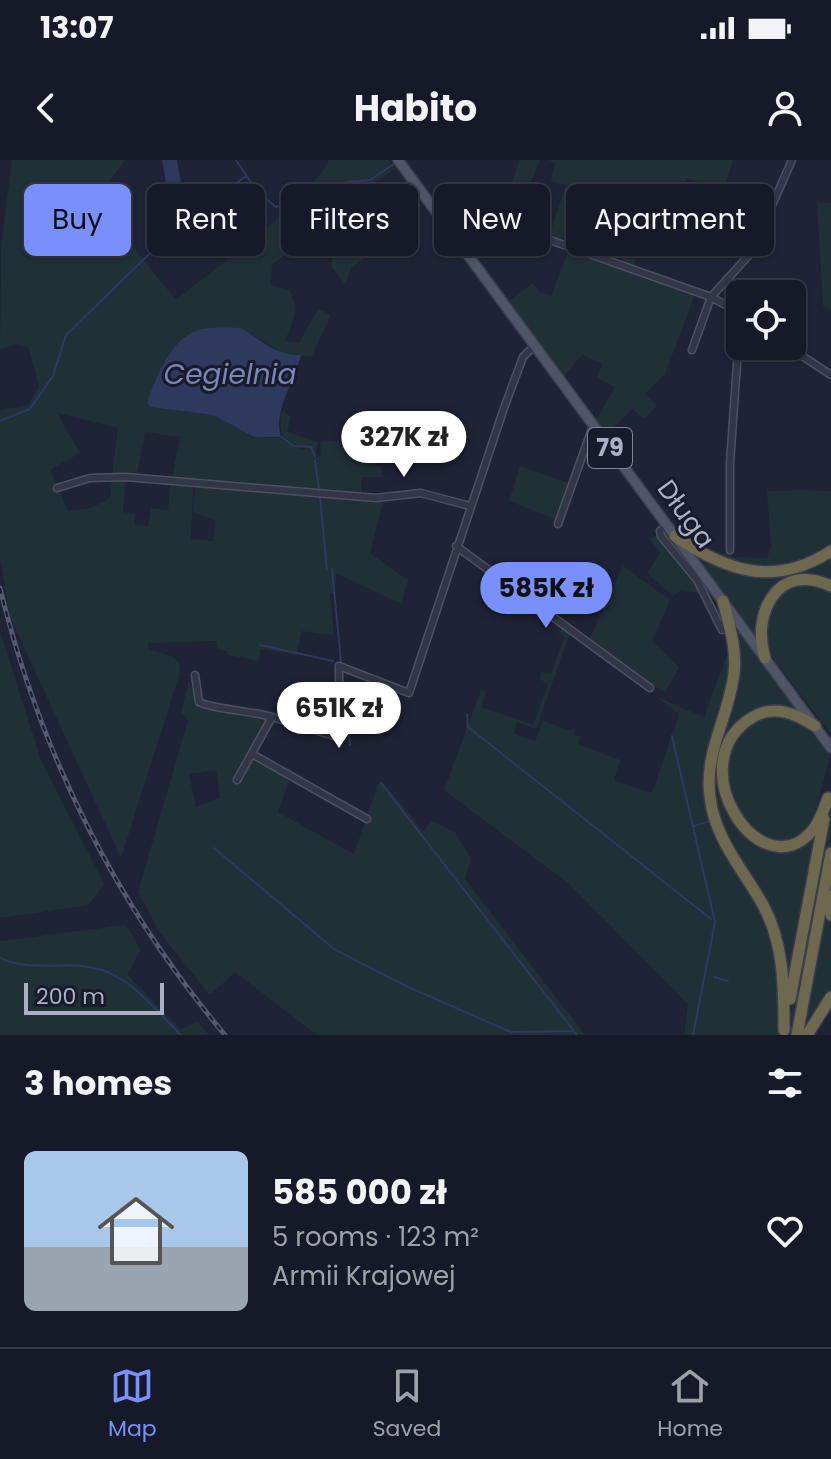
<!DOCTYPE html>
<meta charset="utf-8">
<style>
body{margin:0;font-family:Poppins,sans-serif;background:#232734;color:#f1f3f6;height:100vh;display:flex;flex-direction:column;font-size:30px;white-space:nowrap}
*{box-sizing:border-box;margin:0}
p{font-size:26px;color:#9ea1a8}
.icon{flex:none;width:44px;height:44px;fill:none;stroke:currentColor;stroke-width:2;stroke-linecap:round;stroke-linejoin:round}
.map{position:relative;height:875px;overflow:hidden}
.side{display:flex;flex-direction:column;background:#161a28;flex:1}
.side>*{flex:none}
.guide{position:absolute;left:24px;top:24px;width:784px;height:72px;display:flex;gap:16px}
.controls{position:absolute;left:726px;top:120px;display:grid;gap:16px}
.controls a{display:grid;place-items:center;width:80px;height:80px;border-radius:12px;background:#161a28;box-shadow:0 2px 6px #0004,0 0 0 2px #353845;font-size:40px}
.scale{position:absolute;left:24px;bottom:20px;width:140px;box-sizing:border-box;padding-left:8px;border:4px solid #abb0c4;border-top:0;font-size:22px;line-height:28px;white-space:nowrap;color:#abb0c4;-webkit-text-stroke:6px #181b2b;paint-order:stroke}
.price{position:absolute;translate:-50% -68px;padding:0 18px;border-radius:28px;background:#fff;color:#222;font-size:26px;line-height:52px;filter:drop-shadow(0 2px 4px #0008)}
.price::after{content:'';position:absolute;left:50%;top:48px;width:24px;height:18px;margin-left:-12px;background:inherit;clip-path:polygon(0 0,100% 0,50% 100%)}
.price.current{background:#798ffc;color:#111}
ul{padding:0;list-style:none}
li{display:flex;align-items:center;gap:24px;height:200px;padding:0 24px}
li span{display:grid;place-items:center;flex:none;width:224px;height:160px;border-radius:12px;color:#555}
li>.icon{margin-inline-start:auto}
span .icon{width:96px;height:96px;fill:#fffc;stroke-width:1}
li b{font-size:34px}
h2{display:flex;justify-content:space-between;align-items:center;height:96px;padding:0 24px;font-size:34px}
.pill{padding:0 28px;border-radius:12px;background:#161a28;box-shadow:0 2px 6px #0004,0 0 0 2px #353845;font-size:28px;line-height:72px}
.pill.current{background:#798ffc;color:#111}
.status{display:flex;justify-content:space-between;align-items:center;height:56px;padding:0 40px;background:#161a28;direction:ltr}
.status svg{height:22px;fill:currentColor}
header{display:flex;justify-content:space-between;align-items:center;height:104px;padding:0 24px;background:#161a28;font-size:36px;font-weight:700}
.dock{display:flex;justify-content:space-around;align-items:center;height:112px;border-top:2px solid #353845;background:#161a28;font-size:22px;color:#9ea1a8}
.dock a{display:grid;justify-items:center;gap:4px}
.dock .current{color:#798ffc}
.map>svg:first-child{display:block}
</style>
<div class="status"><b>13:07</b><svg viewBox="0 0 49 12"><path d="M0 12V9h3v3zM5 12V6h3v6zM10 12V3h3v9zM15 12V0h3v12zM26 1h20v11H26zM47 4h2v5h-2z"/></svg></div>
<header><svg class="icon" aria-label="back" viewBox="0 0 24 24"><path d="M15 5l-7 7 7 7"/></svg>Habito<svg class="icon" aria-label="person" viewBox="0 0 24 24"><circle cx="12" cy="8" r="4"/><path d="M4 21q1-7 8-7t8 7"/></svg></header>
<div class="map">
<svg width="831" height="875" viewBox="0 0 831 875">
<rect width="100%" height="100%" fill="#1e2336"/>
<path fill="#203037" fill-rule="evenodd" d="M12 0H125L95 40 176 140C217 106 306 45 329 0H388L395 9 376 22 351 27 353 57 380 88 352 107 345 124 331 106 336 73 320 70 272 104 271 125 289 130C301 149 292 162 285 181L299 183 318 149 331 155 312 196 286 195 241 168 195 171 150 247 213 255 254 277 278 278 302 290 312 287C286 286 276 278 282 250L291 257 287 272 317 282 316 298 321 294 320 282 364 279 365 299 381 307 382 317H361V334L384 339 370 393 408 420 401 444 336 413 335 433H330L334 475 302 471 296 495 261 489 259 501 228 495 227 491 217 490 216 481 148 483 149 489 174 497 180 504 179 516 121 698 10 457 0 398V250L28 245 39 227 29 188 17 185 0 189 1 88ZM57 253 118 268 112 315H137L145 272 180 277 172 317 239 325 196 323 193 352 215 361 213 381 191 379 193 325 171 322 168 350 151 348 148 366 135 365V354L123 352 126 318H112L110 338 91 348 68 351 50 310 80 293Z
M519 0H540L526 33 511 28Z
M547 0H733L712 66 688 58 699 22 686 18 681 35 676 33 675 39 655 37 633 105 622 100 643 28 630 24 606 95 597 92 608 54 591 48 595 33 581 27 562 80 549 76 566 25 551 21 555 2Z
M817 42 831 43V150L823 146Z
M470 57 510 69 513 75 477 96 480 87 488 81 483 73 487 70 479 62 471 66 467 59Z
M569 90 695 134 665 214 646 233 657 246 644 259 633 249 607 273 618 291 586 248 597 258 615 227 597 218 602 204 582 195 565 215 568 223 509 141 533 123 540 132 551 135Z
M520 306 569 323 557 360 509 341Z
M804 330 831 331V388L801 403 752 408 698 387 700 384 723 394 729 391 732 397 767 398 771 386 767 331Z
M665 373 672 383 671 391 698 425V433L681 430 673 436 647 413 660 393 649 378Z
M694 392 761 414 831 394V422C797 412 751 437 756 477Z
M623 406 670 440 652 481 679 507 665 533 589 480Z
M806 424 831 430V574L776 503 768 488 764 458 782 433Z
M730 458 802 554 789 549 735 568C716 650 712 638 780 688L815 673 787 823 784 800 715 656 712 605 733 533Z
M563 467 570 473 536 569 517 562 514 574 535 581 543 561 572 571 574 568 575 575 581 577 578 584 620 600 614 620 652 633 679 554 657 537 704 557 727 495 733 501 708 645 775 783 780 859 778 875H684L688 844 568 723 444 630 481 530 486 532 481 547 533 565 548 525 540 519 541 512 551 514 564 477 554 469 559 473Z
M0 471 41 600 104 724 89 745 0 758Z
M189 520 196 543 269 558 250 594 290 618 278 652 354 694 378 624 383 622 423 671 432 661 455 672 471 698 465 719 585 875H317L235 812 210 835 160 773 138 732 188 560 181 552ZM216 610 220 638 196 647 189 614Z
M769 554C798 552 815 575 830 596L812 666C806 670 798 678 791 680 769 688 739 662 731 643 721 620 726 581 746 566 752 561 762 558 769 554Z
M831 642V679L795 875H787Z
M826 748 831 761V834L804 872Z
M126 765 141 790 127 814 180 869 198 862 209 875H0V781Z"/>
<path fill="#2f385d" d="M162 0H177L186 53 173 62Z
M241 168C262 180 275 196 301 195 295 221 273 250 281 277H254L213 255 150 247 147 242C155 220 171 179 196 171 209 166 227 168 241 168Z"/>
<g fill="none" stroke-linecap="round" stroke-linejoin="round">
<path stroke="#2f385d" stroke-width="2" d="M236 0 258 33 276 47 347 22 370 20 397 2
M0 261 30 249 53 216 66 175 180 64 246 16
M281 277 294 286 311 287 315 296
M315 300 319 330
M320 337 327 410
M332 409 341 502
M260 485 333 501
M342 512 350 585
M467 554 468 567 711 759
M672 576 715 762 693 875
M381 623 577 875
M694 666 710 661
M214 688 334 789 408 827 511 872 574 871
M0 798C32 813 67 800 99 809 132 818 157 852 181 875
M714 817 728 821"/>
<defs>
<path id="minor" d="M439 58 463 53 482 56 711 137 740 153
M787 186 831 215
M692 190 711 137 751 93 792 0
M57 328 90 318 126 317 376 338 421 333 470 346
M558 364 593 266
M666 365 660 371 661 376 697 420 722 470
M456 386 650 528
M730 390V303L740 161
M195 515 199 542C211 549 253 551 272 557
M252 594 367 659
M237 620 272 557 334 576 339 574V506L409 533 504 248 523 197 534 186"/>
<path id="primary" d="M398 0 831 588"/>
<path id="motorway" d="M675 376C726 411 774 428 831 391
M723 441C729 465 737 488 734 513 729 557 704 591 710 637 715 680 743 709 763 745 784 784 784 827 784 870
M765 498C751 452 779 401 831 426
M815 566C796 554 775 544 753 557 677 602 760 731 812 671 820 662 824 649 828 638
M827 735 831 755
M790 839 824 659
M797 875 831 693
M807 875 831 837"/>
</defs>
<use href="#minor" stroke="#4c5062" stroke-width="9"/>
<use href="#primary" stroke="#3b3f50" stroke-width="12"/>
<use href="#motorway" stroke="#393d4e" stroke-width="14"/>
<use href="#minor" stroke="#323647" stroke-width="6"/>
<use href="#primary" stroke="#4f5467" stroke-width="9"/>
<use href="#motorway" stroke="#6d684e" stroke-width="11"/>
<defs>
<path id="rail" d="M0 428C40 593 116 745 225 875"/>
</defs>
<use href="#rail" stroke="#53596e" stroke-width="5"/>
<use href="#rail" stroke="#181b2b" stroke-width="2" stroke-dasharray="6" stroke-linecap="butt"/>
</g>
<g text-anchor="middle" stroke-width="6" stroke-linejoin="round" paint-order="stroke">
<rect fill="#181b2b" stroke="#7f8396" stroke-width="2" x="588" y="268" width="44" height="40" rx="6"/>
<g font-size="24" font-weight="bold" fill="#abb0c4">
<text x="610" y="296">79</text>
</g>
<g font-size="26" fill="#abb0c4" stroke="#181b2b">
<text transform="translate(686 354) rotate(54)" y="9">Długa</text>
</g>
<g font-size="28" font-style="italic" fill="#7a85b2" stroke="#181b2b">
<text x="230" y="224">Cegielnia</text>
</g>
</g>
</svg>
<div class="controls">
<a><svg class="icon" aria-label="locate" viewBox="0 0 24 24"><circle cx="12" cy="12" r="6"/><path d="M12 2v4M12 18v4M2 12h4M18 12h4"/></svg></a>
</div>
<div class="scale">200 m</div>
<b class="price" style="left:404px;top:319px">327K zł</b>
<b class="price current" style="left:546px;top:470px">585K zł</b>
<b class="price" style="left:339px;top:590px">651K zł</b>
<div class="guide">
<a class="pill current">Buy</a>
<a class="pill">Rent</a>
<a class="pill">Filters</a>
<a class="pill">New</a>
<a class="pill">Apartment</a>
</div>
</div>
<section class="side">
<h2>3 homes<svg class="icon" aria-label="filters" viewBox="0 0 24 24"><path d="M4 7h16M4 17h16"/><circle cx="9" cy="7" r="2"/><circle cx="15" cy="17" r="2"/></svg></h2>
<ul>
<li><span style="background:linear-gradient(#a9c7e8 60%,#9aa5b1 0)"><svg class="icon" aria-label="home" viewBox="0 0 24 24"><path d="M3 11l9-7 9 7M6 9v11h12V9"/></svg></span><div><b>585 000 zł</b><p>5 rooms · 123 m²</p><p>Armii Krajowej</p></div><svg class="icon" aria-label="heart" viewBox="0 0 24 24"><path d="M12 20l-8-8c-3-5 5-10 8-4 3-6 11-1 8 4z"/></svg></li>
</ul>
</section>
<nav class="dock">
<a class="current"><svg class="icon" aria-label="map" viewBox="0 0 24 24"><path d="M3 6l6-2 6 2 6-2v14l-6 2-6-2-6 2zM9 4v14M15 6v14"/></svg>Map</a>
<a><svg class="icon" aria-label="saved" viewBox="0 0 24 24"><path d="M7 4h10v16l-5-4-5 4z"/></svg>Saved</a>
<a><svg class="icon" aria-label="home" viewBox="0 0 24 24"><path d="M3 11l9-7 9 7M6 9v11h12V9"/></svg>Home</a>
</nav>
